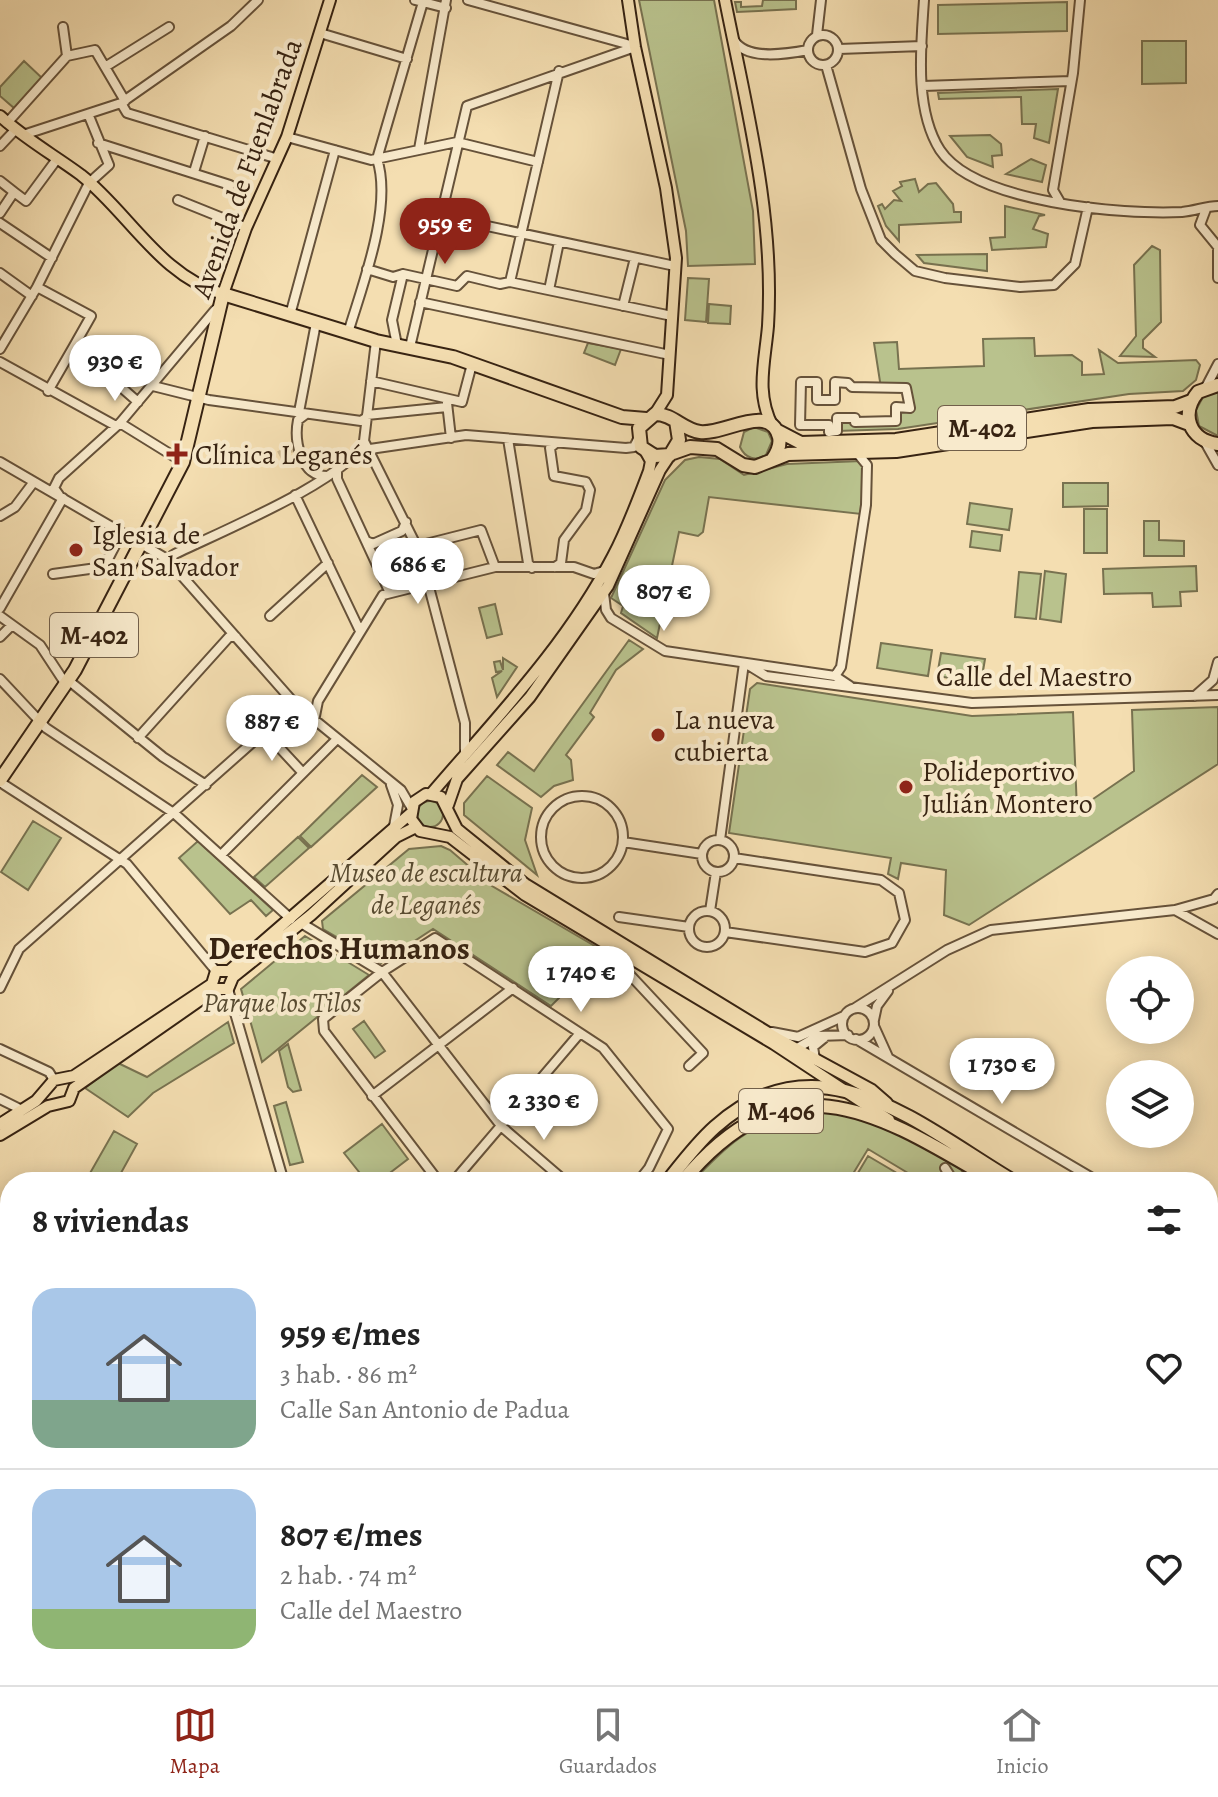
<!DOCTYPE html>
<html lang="es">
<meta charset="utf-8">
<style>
body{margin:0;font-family:Alegreya,serif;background:#f6f6f6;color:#222;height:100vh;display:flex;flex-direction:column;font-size:30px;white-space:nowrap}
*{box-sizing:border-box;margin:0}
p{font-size:26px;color:#767676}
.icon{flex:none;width:44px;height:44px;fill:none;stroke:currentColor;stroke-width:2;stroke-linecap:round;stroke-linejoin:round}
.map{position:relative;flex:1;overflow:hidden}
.side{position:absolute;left:0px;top:1172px;width:1218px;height:514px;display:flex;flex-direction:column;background:#fff;border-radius:32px 32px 0 0;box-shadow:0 4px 20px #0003}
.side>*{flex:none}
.tools{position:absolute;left:1106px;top:956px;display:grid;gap:16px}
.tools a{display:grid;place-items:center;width:88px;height:88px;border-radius:50%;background:#fff;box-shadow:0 4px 20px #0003;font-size:40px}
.price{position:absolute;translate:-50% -68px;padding:0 18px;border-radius:28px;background:#fff;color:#222;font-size:26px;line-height:52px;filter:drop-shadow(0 2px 4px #0008)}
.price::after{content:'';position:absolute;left:50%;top:48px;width:24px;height:18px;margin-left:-12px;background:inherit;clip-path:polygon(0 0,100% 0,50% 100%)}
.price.on{background:#8f2418;color:#fff}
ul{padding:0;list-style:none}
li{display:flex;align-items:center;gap:24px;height:200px;padding:0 32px}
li+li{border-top:2px solid #e0e0e0}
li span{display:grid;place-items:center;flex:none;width:224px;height:160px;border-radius:24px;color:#555}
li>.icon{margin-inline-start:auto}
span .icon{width:96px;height:96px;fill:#fffc;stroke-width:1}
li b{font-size:34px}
h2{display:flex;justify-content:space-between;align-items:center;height:96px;padding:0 32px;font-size:34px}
.tab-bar{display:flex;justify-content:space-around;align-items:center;height:112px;border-top:2px solid #e0e0e0;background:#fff;font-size:22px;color:#767676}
.tab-bar a{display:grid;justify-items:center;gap:4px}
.tab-bar .on{color:#8f2418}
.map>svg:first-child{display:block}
</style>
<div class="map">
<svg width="1218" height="1685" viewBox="0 0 1218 1685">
<rect width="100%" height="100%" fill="#f4deb1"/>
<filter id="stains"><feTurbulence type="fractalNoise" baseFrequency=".0025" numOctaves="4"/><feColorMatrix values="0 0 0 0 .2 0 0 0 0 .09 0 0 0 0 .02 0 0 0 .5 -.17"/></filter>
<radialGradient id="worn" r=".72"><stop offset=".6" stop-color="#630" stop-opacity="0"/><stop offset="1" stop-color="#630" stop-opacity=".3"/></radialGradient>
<path fill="#b9c28d" stroke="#787250" stroke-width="2" d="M639 0H714L753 211 755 264 688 266 686 231Z
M763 0H796V9L737 12 735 2H741V7L762 6Z
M1067 2V31L938 34V5Z
M1142 41H1186V83L1142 84Z
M24 61 42 78 14 108 0 96V87Z
M1058 89 1049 143 1034 138 1036 124H1022L1021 97 939 99 938 93Z
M990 135 1001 144 1002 155 992 156 993 167 967 157 950 136Z
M1031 159 1046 165 1042 182 1006 174Z
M915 179 919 192 928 184 936 183 953 204 954 212H961V222L899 225V241L886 226 878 206 882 204 885 209 894 200 901 201 893 191 902 186 900 182Z
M1005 206 1045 215 1039 216 1033 229 1048 234 1046 247 992 250 990 238 1005 237Z
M1152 246 1160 250 1161 322 1143 340V348L1155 357 1120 356 1136 336 1134 265Z
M987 254V271L924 263 917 255Z
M688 278 709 279 706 322 685 320Z
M709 304 731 306 730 324 708 323Z
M1034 338 1035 356 1072 355 1082 362V375L1104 374 1099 350 1118 363 1196 360 1200 365 1196 380 1183 391 1129 394 898 429 837 431V418L895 421 896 407H909L906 388H881L874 343 897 342 899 369 984 366 983 339Z
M588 343 621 349 615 365 584 353Z
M1218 391V436L1199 426 1196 410 1203 397Z
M754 427 768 432 772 441 766 455C756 462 745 458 740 447L744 432Z
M699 457 720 459 744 475 787 464 862 461 865 470 861 514 709 497 703 532 698 536 679 532 657 638 621 613 623 606 611 598 665 480 685 460Z
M1063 483H1108V506L1063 507Z
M970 503 1012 509 1009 530 967 524Z
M1084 509H1107V553H1084Z
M1144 521H1159V540L1184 541V556H1144Z
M972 531 1002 535 1000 551 970 547Z
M1196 566 1197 591 1180 592 1181 606 1153 607 1152 593 1104 594 1103 569Z
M1045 571 1066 574 1061 622 1040 619Z
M1019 572 1041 574 1036 619 1015 617Z
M495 604 502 634 487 638 479 608Z
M629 640 643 649 616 670 590 713 594 717 566 755 571 760 573 780 554 786 541 797 497 765 508 752 534 771Z
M881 643 932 650 928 676 877 668Z
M941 653 985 659 981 683 937 676Z
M503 658 517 667 497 697 492 678 502 671 496 672 494 662 500 661 503 670Z
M757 683 972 716 1073 712 1077 810 1134 771 1132 710 1218 707V764L969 925 944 915 946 870 901 863 898 879 888 874 891 858 729 833 750 689Z
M362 775 377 787 311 847 300 836Z
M487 776 532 808 525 840 537 875 464 815V803Z
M417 814a13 13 0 1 1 26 0a13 13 0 1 1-26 0Z
M33 821 61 838 28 890 1 872Z
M298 837 309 848 265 887 254 877Z
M198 841 273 910 266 916 251 900 230 914 179 858Z
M441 846 450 850 492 886 605 952 551 1006 433 929 381 963 323 929 322 921 409 849Z
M305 936 369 975 262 1062 241 989Z
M364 1021 385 1051 375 1058 353 1029Z
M228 1022 234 1043 153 1093 128 1117 85 1088 118 1063 147 1077Z
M288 1044 301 1090 293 1092 288 1087 279 1051Z
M286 1102 303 1162 290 1165 274 1106Z
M797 1112H844L910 1139 963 1170 956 1182H923L868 1149 848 1182H692C727 1145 747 1126 797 1112Z
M382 1124 408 1159 378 1182H367L344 1153Z
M114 1131 137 1144 116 1182H85Z
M868 1156 912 1182H862L855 1178Z
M38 1676H108L96 1685H25Z"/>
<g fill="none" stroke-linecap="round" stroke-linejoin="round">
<path stroke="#ceb991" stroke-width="8" stroke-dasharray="8 4" stroke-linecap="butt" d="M279 455 296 446"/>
<defs>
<path id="minor" d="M415 0 446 8
M468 0 634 46
M924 0C921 46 914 109 940 150 975 203 1123 215 1182 212 1195 211 1206 206 1218 206
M63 27 67 56
M320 33 407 59
M808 50a15 15 0 1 1 30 0a15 15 0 1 1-30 0Z
M817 35 821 0
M734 40C746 61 787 54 808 50
M839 49 922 46
M67 56 95 50 125 101
M826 65 861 189 881 240 895 254 915 271 945 278 1020 287 1054 285 1075 264 1088 207
M105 67 169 27
M923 86 1071 81
M121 103 127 113 278 159
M7 123 67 56
M23 135 121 103 231 26 258 0
M287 137 371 160 457 142 538 162
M98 143 230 185
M0 146 16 129
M419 149 446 0
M194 172 205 136
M0 181 14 192 0 213
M14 192 26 201 57 159
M178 200 240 225
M1060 202 1053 190 1073 73 1080 0
M1206 209 1200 225 1218 247
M440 216 675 266
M0 223 52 258
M1218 246V278
M367 269 393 277 403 274
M0 273 32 296
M510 282 559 71
M37 287 91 316 74 346 138 402
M549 290 559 242
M420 302 670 355
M623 306 635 258
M290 315 335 150
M348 333C362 286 393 207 377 159L423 2
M397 345 392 320 403 274 457 286 467 276 500 284 510 282 672 316
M410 347 467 106 635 47
M0 349 37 287 89 183 109 165 89 116
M0 362 116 426
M371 381 462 402 472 364
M801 382H817V400H835V382L848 383 852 387 906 388 910 408 896 407V421L855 422V418H837V431L829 432V425H800Z
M153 386 209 400 361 421 367 417
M1206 387 1218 364
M48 391 74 346
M447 403 451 438
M299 412 316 323
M306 414 298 420C294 440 300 476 327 476
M367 415 447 407
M120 423 183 462
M508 439 528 563 532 568
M364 441 420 553 465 723V752
M1205 442 1218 465
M370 449 466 435 626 448 634 447 638 439
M0 462 167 559 295 704 401 790 411 807
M337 469V479L390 593
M59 495 54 488 59 478 120 423 215 310
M295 495 360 631
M0 516 15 507 33 483
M366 541 373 544 402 531 406 522
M420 551 422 545 481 530 495 567
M169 561 173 555C213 535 350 479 364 441L376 341
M555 567 561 563 564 540 586 510 590 490 586 482 554 476 550 448 556 443
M53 574 104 567 121 534
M604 593 606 610 611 618 665 651 835 676 850 686
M0 608 63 498
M0 616 40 645 65 683
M270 616 328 563
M0 637 12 625
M745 663 766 676 972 703 1218 695
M835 676 841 667 866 505 867 465 858 454
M0 679 46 728 175 814 291 919
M68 680 163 757 206 785
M1195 696 1213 680 1218 662
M314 721 318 701 383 595 495 567H574L594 574 604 571
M265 732 303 773
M138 738 229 637H236
M0 782 127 864 216 971
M391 785 398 805 394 826
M541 837a41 41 0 1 1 82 0a41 41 0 1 1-82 0Z
M720 840 744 663
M702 856a16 16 0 1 1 32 0a16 16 0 1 1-32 0Z
M623 842 702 854
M221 855 336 740
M1175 910 1214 899 1218 894
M689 929a18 18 0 1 1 36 0a18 18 0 1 1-36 0Z
M710 911 716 872
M619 917 689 927
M301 923 382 972 502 1127 566 1182
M725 932 865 952 892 943 905 920 899 893 881 880 734 858
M611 947 618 962 703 1053 689 1066
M0 988 19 949 289 710 300 709
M228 989 284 1182
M855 1008 947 950 991 930 1175 910 1218 934
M842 1024a16 16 0 1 1 32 0a16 16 0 1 1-32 0Z
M874 1020 877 1006 888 991
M874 1026 888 1057
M772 1032 798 1037 844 1016
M856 1039 1099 1182
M0 1049 49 1072 54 1080
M794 1050 818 1036 848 1035
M815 1059 813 1047 824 1038
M372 1096 513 988
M0 1099 22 1110
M945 1168 954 1182
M439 1182 324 1031 323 1019 382 972 435 938 603 1048 668 1129 649 1168 638 1182
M453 1182 580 1033
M1208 1246 1218 1252
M0 1251 10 1262
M1208 1334 1218 1345
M0 1366 10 1363
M1208 1385 1218 1391
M0 1487 10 1484
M1208 1502 1218 1521
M1208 1505 1218 1495
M0 1599 10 1596
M1208 1669 1218 1662
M1208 1671 1218 1680
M365 1676 368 1685
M564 1676 570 1685
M661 1676 665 1685
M782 1676 787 1685
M903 1676 908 1685
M1024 1676 1028 1685
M1092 1676 1108 1685
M0 1683 12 1676
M222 1685 234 1676
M686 1685 694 1676
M746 1685 766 1676
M995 1685 1015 1676"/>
<path id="major" d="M628 0 635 47 666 188 676 258 667 395 655 414
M725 0C746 106 775 216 768 326 765 362 755 393 773 427
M0 116C25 139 54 155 81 175 128 212 161 277 223 294L246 228 287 137 330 0
M431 794C496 718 566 646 613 556 627 530 638 500 649 471L651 461 646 452
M448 805 457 779 530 697 608 586 660 470 670 455
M229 971 410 814
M233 977 311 915 396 837 416 827
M212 984 216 971H229
M217 989H228L233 977
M74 1088 216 989
M887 1103 872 1090 780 1040 525 884 457 829 441 797 426 794 414 802 411 819 420 831 450 837 525 895 774 1044 889 1120
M0 1124 36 1101 54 1080 74 1076 212 984
M0 1135 48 1106 69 1101 74 1088"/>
<path id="highway" d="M1218 385 1198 392C1180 414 1189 440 1218 444
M676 421 679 440 670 455 655 456 641 447 639 428 655 414C673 414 683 430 700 432 724 435 770 402 779 437 781 446 777 453 772 460
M776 430 801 443 896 440 1089 410 1175 407 1191 401
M673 453 690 447 717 449 743 465 755 467 788 454 896 451 1092 421 1173 418 1189 424
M0 780 75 670 183 462 223 294 376 341 453 357 622 417 646 419
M667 1182C682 1163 697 1143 715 1127 820 1033 920 1126 1015 1182
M682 1182C789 1053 877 1112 996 1182
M1208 1281 1218 1283
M1208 1296 1218 1302
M1208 1309 1218 1315
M109 1685 122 1676
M129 1685 142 1676"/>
</defs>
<use href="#minor" stroke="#66523a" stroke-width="12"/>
<use href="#major" stroke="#372312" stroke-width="14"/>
<use href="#highway" stroke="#372312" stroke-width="16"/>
<use href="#minor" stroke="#f8eacc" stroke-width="8"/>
<use href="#major" stroke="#f4deb1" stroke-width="10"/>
<use href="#highway" stroke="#f4deb1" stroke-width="12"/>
</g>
<g fill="#8f2418" stroke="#f8eacc" stroke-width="3">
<path d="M173 442h8v8h8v8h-8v8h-8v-8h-8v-8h8z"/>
<circle cx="76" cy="550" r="8"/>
<circle cx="658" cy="735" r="8"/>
<circle cx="906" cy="787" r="8"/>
</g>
<g text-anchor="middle" stroke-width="8" stroke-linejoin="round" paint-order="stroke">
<g fill="#f8eacc" stroke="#715f4a" stroke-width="2">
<rect x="938" y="406" width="88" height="44" rx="6"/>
<rect x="50" y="613" width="88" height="44" rx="6"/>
<rect x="739" y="1089" width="84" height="44" rx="6"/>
</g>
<g font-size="26" font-weight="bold" fill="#372312">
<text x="982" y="437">M-402</text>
<text x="94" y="644">M-402</text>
<text x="781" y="1120">M-406</text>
</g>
<g font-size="28" fill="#372312" stroke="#f8eacc">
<text transform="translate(246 168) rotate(-70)" y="10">Avenida de Fuenlabrada</text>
<text x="1034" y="686">Calle del Maestro</text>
</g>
<g font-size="28" fill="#372312" stroke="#f8eacc" text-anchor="start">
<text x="195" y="464">Clínica Leganés</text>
<text x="92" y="544">Iglesia de<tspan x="92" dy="32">San Salvador</tspan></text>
<text x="674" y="729">La nueva<tspan x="674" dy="32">cubierta</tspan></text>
<text x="922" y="781">Polideportivo<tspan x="922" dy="32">Julián Montero</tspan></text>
</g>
<g font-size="28" font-style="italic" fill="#584b31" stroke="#f8eacc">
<text x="426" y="882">Museo de escultura<tspan x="426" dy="32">de Leganés</tspan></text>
<text x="282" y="1012">Parque los Tilos</text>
</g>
<g font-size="32" font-weight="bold" fill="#372312" stroke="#f8eacc">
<text x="339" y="959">Derechos Humanos</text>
</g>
</g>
<rect width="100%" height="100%" filter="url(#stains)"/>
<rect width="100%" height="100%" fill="url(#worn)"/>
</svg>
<div class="tools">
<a><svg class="icon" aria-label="locate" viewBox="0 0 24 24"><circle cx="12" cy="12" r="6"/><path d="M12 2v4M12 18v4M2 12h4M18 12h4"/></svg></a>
<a><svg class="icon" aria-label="layers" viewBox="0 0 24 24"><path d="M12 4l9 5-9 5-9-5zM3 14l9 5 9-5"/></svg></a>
</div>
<b class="price on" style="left:445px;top:266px">959 €</b>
<b class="price" style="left:115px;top:403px">930 €</b>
<b class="price" style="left:418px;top:606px">686 €</b>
<b class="price" style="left:664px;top:633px">807 €</b>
<b class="price" style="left:272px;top:763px">887 €</b>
<b class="price" style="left:581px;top:1014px">1 740 €</b>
<b class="price" style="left:1002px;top:1106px">1 730 €</b>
<b class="price" style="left:544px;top:1142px">2 330 €</b>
<section class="side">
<h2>8 viviendas<svg class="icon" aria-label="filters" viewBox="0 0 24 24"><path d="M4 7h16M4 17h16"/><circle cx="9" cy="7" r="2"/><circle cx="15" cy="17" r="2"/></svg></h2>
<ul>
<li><span style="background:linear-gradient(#a9c7e8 70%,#7fa58c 0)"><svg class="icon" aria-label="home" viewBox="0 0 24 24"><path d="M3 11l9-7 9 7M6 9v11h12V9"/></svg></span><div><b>959 €/mes</b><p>3 hab. · 86 m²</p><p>Calle San Antonio de Padua</p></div><svg class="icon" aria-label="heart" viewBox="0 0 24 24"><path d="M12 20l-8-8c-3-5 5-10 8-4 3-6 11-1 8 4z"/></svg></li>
<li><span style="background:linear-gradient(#a9c7e8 75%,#8fb573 0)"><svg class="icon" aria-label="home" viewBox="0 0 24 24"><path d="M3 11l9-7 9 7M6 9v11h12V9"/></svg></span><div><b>807 €/mes</b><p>2 hab. · 74 m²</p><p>Calle del Maestro</p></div><svg class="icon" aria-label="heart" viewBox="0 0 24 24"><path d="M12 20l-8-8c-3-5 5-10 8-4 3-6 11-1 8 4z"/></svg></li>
</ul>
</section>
</div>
<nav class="tab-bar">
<a class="on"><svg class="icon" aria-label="map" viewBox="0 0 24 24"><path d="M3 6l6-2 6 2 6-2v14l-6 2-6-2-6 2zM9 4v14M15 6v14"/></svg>Mapa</a>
<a><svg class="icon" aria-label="saved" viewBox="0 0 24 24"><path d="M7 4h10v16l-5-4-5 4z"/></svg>Guardados</a>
<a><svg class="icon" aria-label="home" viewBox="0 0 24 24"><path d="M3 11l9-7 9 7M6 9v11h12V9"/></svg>Inicio</a>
</nav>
